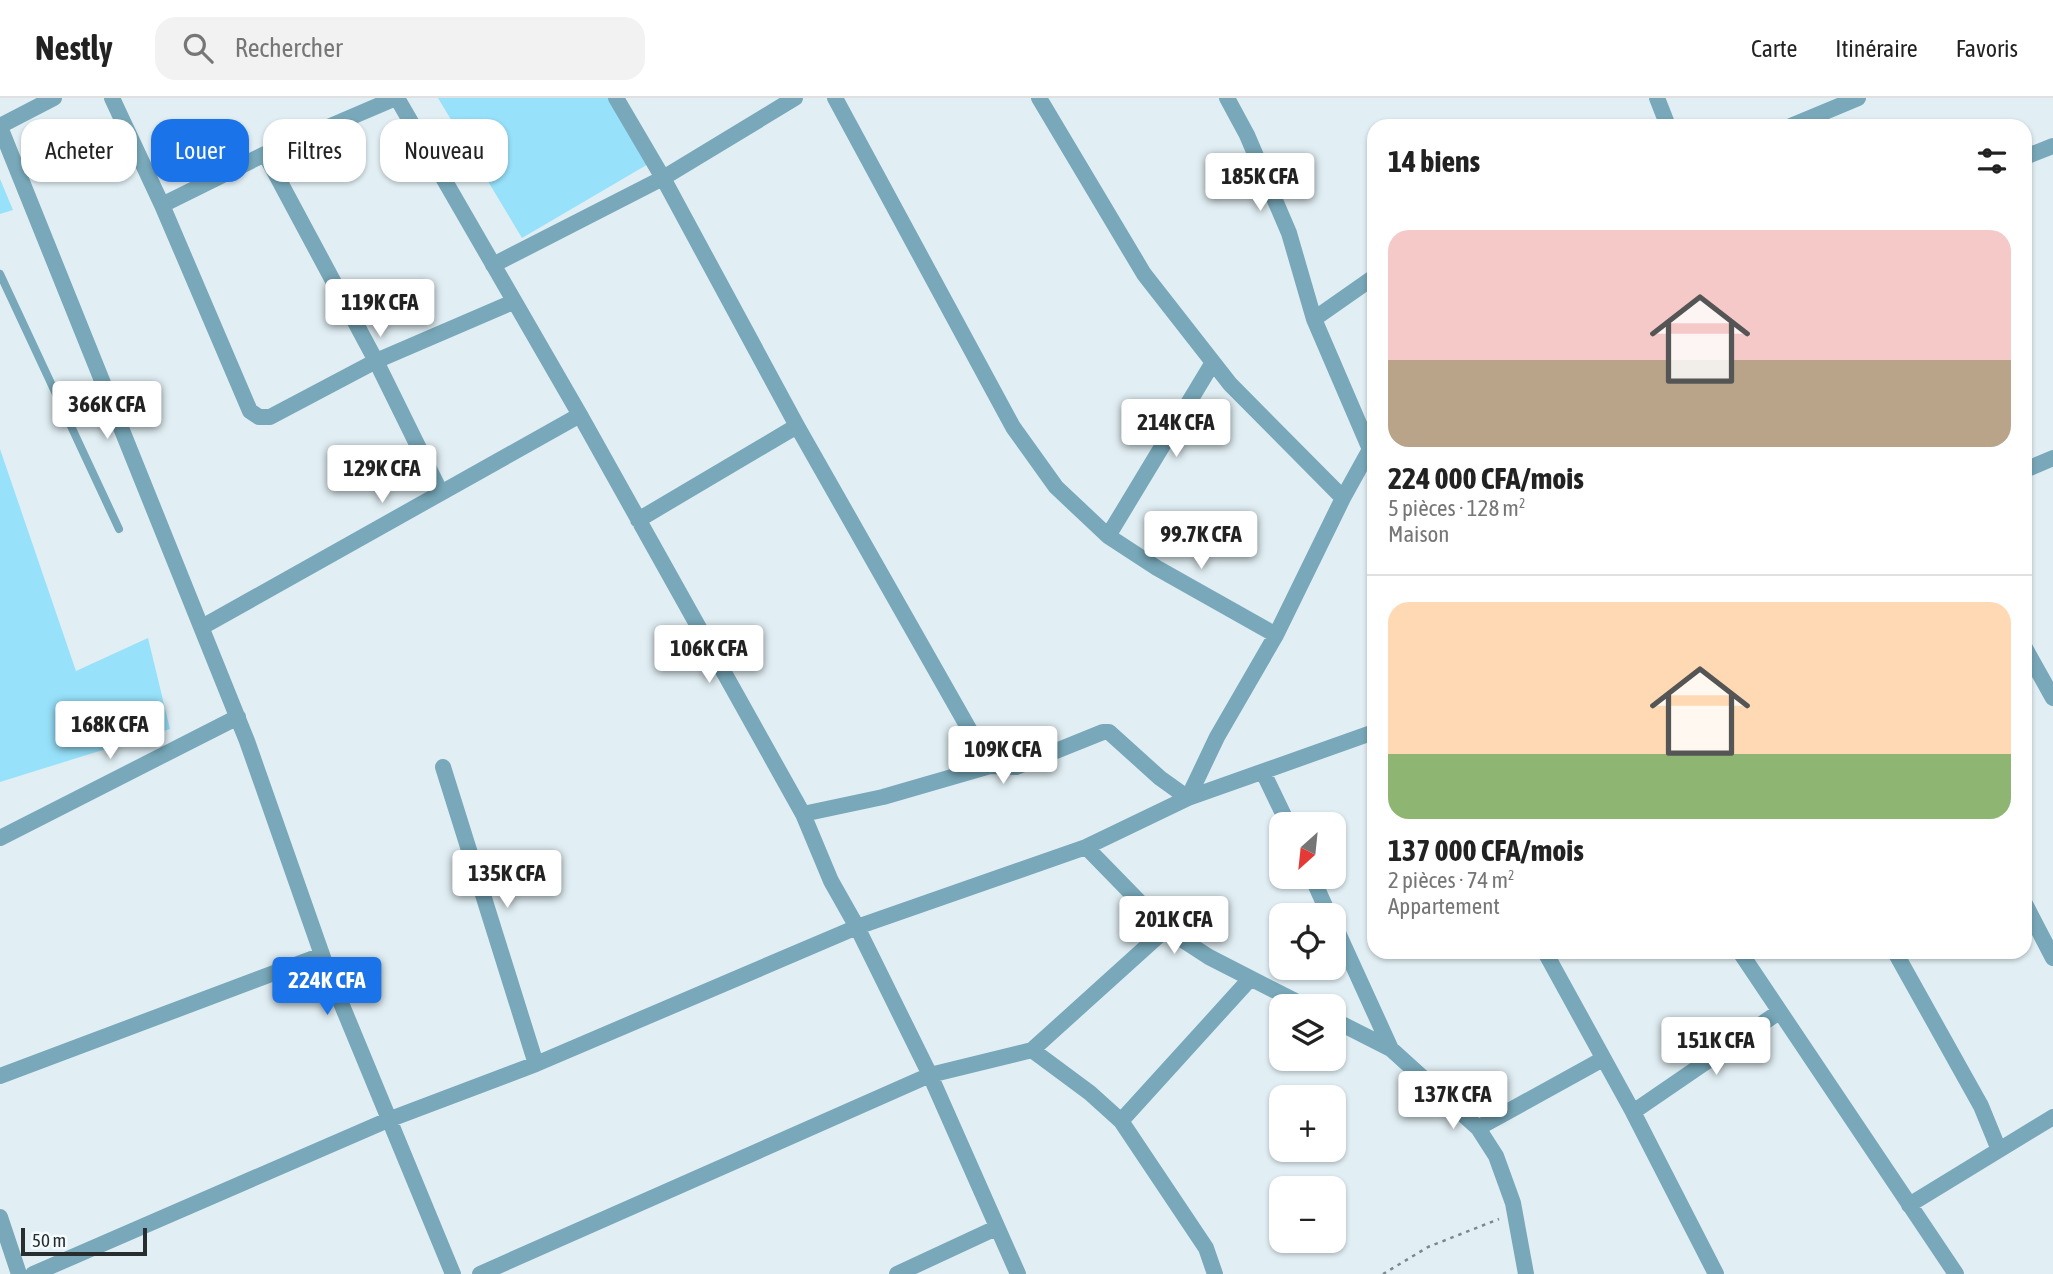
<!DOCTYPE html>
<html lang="fr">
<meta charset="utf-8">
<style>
body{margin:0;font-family:"Asap Condensed",sans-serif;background:#f2f2f2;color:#222;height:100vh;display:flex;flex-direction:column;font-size:26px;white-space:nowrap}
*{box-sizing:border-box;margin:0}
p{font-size:23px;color:#767676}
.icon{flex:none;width:38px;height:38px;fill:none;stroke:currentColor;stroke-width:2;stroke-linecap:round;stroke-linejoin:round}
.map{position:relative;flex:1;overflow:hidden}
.side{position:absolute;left:1367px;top:21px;width:665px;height:840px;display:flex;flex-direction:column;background:#fff;border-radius:21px;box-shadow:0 2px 5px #0004}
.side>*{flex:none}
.banner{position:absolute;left:21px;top:21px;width:665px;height:63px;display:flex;gap:14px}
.needle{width:46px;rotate:207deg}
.fabs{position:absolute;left:1269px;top:714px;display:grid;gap:14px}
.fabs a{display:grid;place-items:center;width:77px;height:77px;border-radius:14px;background:#fff;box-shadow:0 2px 5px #0004;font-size:35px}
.scale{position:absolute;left:21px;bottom:18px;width:126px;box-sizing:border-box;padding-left:7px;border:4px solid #282d2f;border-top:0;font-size:19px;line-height:24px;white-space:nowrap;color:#282d2f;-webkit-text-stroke:5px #f3fbff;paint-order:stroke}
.price{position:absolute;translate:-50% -60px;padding:0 16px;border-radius:7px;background:#fff;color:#222;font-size:23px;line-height:46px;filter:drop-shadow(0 2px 4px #0008)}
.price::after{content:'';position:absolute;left:50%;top:42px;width:21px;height:16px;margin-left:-10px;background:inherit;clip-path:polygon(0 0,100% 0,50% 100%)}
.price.selected{background:#1a73e8;color:#fff}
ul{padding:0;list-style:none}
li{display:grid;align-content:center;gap:14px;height:371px;padding:0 21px}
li+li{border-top:2px solid #e0e0e0}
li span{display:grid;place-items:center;height:217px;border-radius:21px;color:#555}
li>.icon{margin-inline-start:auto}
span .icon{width:126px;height:126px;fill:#fffc;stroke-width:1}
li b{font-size:30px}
h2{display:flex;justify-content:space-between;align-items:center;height:84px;padding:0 21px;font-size:30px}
.tag{padding:0 24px;border-radius:21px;background:#fff;box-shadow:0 2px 5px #0004;font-size:24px;line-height:63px}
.tag.selected{background:#1a73e8;color:#fff}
header{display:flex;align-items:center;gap:42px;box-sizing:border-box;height:98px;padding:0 35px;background:#fff;border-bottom:2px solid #e0e0e0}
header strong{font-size:33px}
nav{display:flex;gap:38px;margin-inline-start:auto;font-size:24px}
.search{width:490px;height:63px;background:#f2f2f2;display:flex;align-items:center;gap:18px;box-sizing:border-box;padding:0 24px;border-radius:21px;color:#767676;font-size:26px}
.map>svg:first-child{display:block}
</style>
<header>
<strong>Nestly</strong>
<div class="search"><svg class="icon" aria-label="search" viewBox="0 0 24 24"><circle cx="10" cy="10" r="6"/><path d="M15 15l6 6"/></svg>Rechercher</div>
<nav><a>Carte</a><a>Itinéraire</a><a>Favoris</a></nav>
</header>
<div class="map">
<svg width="2053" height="1176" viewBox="0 0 2053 1176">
<rect width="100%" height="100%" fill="#e1eff4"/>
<path fill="#97e1fa" d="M438 0H611L650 65 522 140Z
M0 81 13 112 0 116Z
M0 351 76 573 148 540 170 631 0 684Z"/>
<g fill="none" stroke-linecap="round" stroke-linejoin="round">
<path stroke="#7e878a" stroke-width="2.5" stroke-dasharray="3.5 5" stroke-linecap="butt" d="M1383 1176 1428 1149 1499 1121"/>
<path stroke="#78a8b9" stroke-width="8" d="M0 176 119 431"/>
<path stroke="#78a8b9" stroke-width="16" d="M112 0 162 107 250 313 259 319H270L376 263 513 204
M397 0 580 317 803 716 831 783 857 829 930 977 1018 1176
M616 0 663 80 797 328 990 668
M835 0 1013 329 1056 389 1108 438 1157 470 1276 537
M1039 0 1144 176 1230 286 1343 400
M1227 0 1247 37 1289 135 1314 221 1369 349
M1657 0 1668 28
M0 28 54 0
M1791 28 1858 0
M0 29 247 643 327 871 453 1176
M265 56 376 263 441 395
M2025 59 2053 48
M162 107 265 56 396 0
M493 167 663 80 795 0
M1314 221 1374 179
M2025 372 2053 360
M638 422 797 328
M1108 438 1212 266
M202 529 580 317
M2025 550 2053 600
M443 669 536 966
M1263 674 1288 726
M1188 700 1217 639 1276 537 1343 400 1374 344
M803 716 883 699 990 668 1016 669 1103 634H1109L1160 680 1188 700
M0 740 238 619
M1086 749 1166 831 1209 859 1305 908
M1312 779 1329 817
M2025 806 2053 860
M1334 826 1391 951
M1545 854 1633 1014 1716 1176
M1740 854 1956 1176
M1895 854 1981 1008 1999 1052
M1334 922 1391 951 1478 1030 1496 1058 1513 1105 1526 1176
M1032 952 1090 995 1121 1023 1206 1150 1215 1176
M0 978 322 857
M1633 1014 1779 914
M1121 1023 1250 881
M1478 1030 1603 961
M1909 1107 2053 1019
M0 1119 19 1176
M33 1176 388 1022 536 966 857 829 1086 749 1188 700 1374 634
M480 1176 930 977 1032 952 1166 831
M897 1176 996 1130"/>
</g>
</svg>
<div class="fabs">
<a><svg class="needle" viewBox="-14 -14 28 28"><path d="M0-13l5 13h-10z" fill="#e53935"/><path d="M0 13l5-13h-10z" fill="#767676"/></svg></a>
<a><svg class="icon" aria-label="locate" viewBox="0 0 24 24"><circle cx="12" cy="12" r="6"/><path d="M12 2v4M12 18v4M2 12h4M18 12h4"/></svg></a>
<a><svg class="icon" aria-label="layers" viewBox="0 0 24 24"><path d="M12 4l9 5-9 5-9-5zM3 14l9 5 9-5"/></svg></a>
<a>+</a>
<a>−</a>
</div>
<div class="scale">50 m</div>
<b class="price" style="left:1260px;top:115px">185K CFA</b>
<b class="price" style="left:380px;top:241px">119K CFA</b>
<b class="price" style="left:107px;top:343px">366K CFA</b>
<b class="price" style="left:1176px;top:361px">214K CFA</b>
<b class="price" style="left:382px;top:407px">129K CFA</b>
<b class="price" style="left:1201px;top:473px">99.7K CFA</b>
<b class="price" style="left:709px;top:587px">106K CFA</b>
<b class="price" style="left:110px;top:663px">168K CFA</b>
<b class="price" style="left:1003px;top:688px">109K CFA</b>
<b class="price" style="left:507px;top:812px">135K CFA</b>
<b class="price" style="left:1174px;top:858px">201K CFA</b>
<b class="price selected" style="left:327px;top:919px">224K CFA</b>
<b class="price" style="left:1716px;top:979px">151K CFA</b>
<b class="price" style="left:1453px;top:1033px">137K CFA</b>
<div class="banner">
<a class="tag">Acheter</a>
<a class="tag selected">Louer</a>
<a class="tag">Filtres</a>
<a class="tag">Nouveau</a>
</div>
<section class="side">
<h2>14 biens<svg class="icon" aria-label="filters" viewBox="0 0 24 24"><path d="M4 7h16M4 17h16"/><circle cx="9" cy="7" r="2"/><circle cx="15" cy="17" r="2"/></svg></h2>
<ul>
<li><span style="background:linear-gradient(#f6c9c9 60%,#b9a48a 0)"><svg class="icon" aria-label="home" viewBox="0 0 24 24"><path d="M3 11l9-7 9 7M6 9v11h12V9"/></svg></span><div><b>224 000 CFA/mois</b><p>5 pièces · 128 m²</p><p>Maison</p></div></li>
<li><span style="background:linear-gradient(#ffd9b3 70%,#8fb573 0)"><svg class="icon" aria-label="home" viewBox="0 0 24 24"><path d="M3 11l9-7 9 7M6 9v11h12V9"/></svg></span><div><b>137 000 CFA/mois</b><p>2 pièces · 74 m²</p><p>Appartement</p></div></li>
</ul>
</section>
</div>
